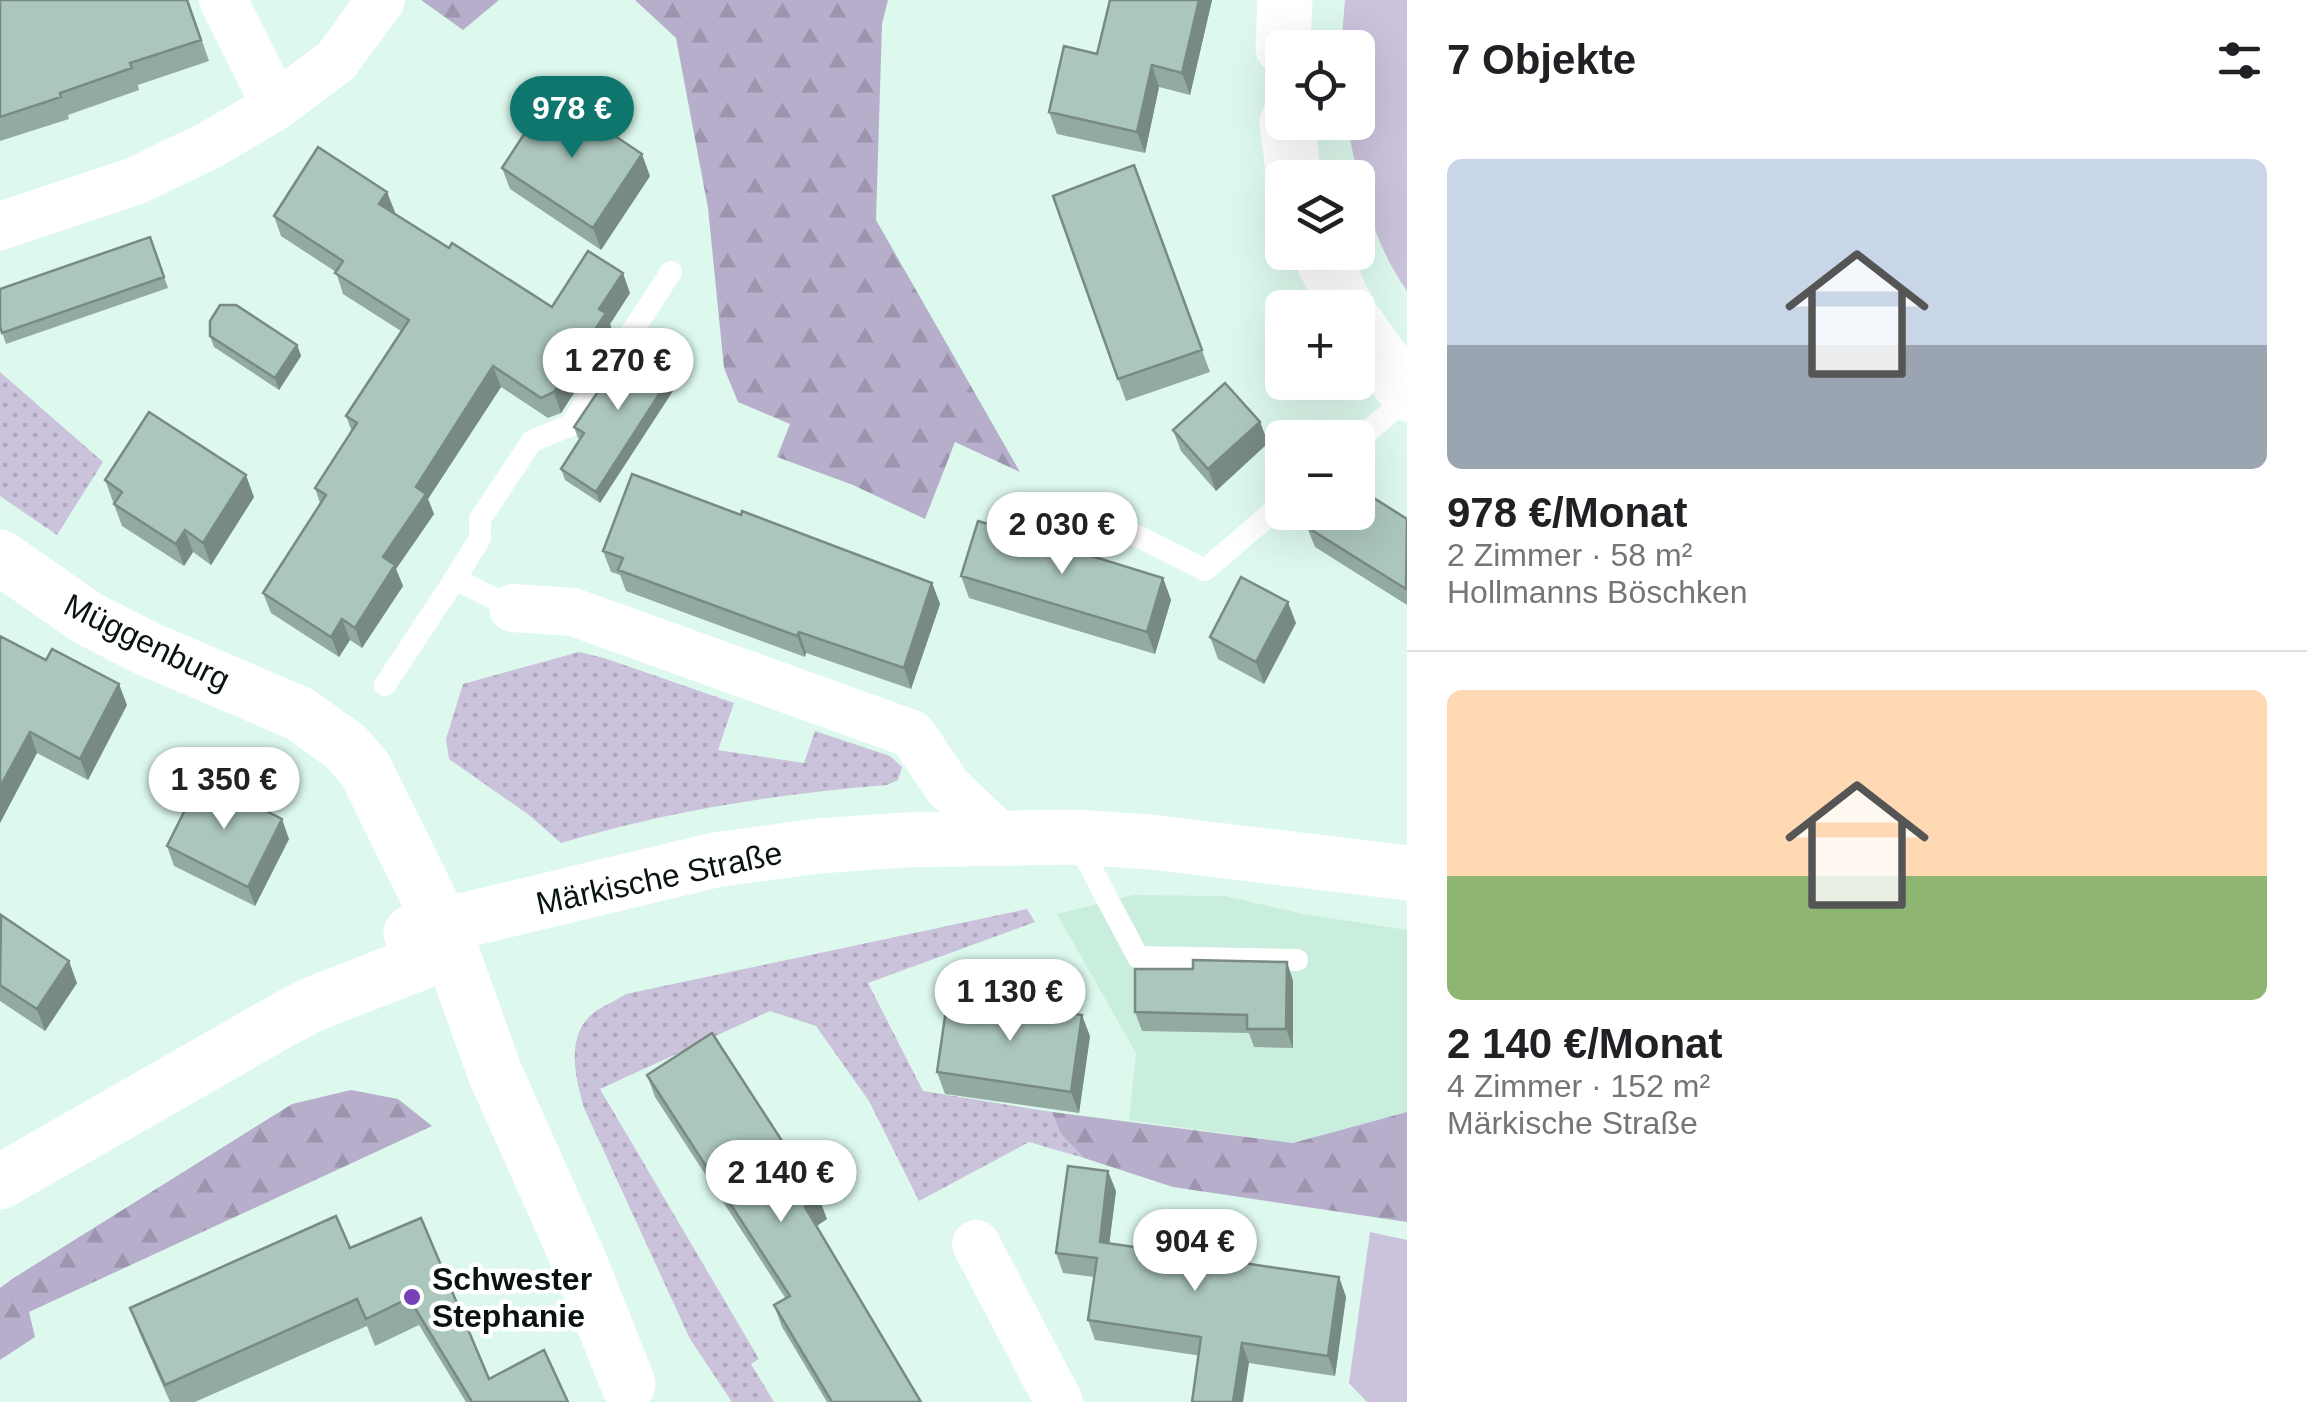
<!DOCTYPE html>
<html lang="de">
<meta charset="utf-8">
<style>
body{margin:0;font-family:Arial,sans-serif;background:#f6f6f6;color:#202124;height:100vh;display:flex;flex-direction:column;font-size:38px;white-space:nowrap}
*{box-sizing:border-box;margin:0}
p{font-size:32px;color:#757577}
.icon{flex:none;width:55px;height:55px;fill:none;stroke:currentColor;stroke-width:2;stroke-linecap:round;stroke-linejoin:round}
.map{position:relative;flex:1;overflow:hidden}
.details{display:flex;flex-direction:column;background:#fff;width:900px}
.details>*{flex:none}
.buttons{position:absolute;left:1265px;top:30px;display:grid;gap:20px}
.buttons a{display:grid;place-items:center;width:110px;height:110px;border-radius:15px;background:#fff;box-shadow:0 10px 40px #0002;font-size:50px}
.price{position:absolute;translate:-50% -85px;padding:0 22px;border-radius:35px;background:#fff;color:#222;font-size:32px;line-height:65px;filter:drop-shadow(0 2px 5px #0008)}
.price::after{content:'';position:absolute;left:50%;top:60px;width:30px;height:22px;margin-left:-15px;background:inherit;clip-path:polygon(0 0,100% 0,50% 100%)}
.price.selected{background:#0f766e;color:#fff}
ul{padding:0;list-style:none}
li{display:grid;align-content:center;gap:20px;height:530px;padding:0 40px}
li+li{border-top:2px solid #e0e0e0}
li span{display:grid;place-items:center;height:310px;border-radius:15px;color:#555}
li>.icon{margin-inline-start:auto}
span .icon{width:180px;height:180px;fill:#fffc;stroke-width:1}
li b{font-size:42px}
h2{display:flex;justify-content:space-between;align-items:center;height:120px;padding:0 40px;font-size:42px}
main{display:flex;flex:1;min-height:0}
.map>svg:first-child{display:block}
</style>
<main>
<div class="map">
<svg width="1407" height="1402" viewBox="0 0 1407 1402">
<defs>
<pattern id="grass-dots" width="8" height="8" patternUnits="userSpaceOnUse" patternTransform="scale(2.5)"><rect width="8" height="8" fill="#cbc2dc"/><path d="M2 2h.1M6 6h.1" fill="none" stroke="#ada6bc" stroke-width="1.8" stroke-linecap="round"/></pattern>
<pattern id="forest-firs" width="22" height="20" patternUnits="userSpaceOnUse" patternTransform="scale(2.5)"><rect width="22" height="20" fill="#b7aecb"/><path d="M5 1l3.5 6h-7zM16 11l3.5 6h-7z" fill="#9c95ad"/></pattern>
</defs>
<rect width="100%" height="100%" fill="#ddf9ed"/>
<path fill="#c9eede" d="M1133 895 1225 896 1303 914 1407 930V1112L1293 1143 1129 1120 1136 1053 1057 914Z"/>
<path fill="url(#grass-dots)" d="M0 372 103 462 57 535 0 496Z
M579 652 604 658 734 703 718 750 804 763 815 731 890 756 902 767 898 780 887 785C776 794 669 811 561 843L529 815 449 759 446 739 463 684Z
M1027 909 1035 922 868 983 923 1091 1052 1112 1060 1133 1084 1158 1029 1142 919 1201 869 1101 816 1026 770 1011 600 1089 759 1359 751 1364 774 1402H732L690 1339 584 1108C576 1079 565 1039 591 1015 600 1007 616 1001 626 994Z"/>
<path fill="url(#forest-firs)" d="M421 0H499L463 30Z
M635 0H888L882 24 876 220 1020 472 955 442 925 519 853 485 777 457 790 424 738 402 724 368 708 208 676 38Z
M351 1090 398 1099 432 1126 29 1312 35 1337 0 1360V1288L12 1279 292 1104Z
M1052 1112 1293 1143 1407 1112V1222L1173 1187 1084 1158 1060 1133Z"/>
<path fill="#cbc2dc" d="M1345 0H1407V291C1372 241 1358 182 1347 123L1358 122V48L1341 47Z
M1370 1232 1407 1240V1402H1367L1349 1383Z"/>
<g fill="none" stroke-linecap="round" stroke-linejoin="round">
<path stroke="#fff" stroke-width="22" d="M1358 440 1407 398
M1095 515 1205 570 1282 504
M455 579 513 608
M385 685 455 579 480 538V519L532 441 571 425 671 272
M1076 840 1138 957 1297 960"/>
<path stroke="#fff" stroke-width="48" d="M223 0 276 106
M0 226 135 181 210 145 276 106 336 61 381 0
M513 608 573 612 912 734 947 786 1001 838
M976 1244 1059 1402"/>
<path stroke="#fff" stroke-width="55" d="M1283 48 1285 0
M1287 122 1294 178
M1319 252 1347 308
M1358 326 1407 394
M0 557 87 618 148 649 300 714 346 747 365 769 442 925 495 1073 580 1263 628 1384
M411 933 715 860 817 846 904 840 1074 837 1151 842 1407 873"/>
<path stroke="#fff" stroke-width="55" d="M0 1182 279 1022 311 1005 419 963"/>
</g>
<path fill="#93aaa1" d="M0 0H188L209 61 138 85 139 90 68 115 69 119 0 141Z
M1212 0 1190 95 1159 87 1145 153 1057 134 1049 112 1097 54Z
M1134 165 1210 372 1126 401 1053 196Z
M502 168 650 176 601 250 510 189Z
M387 192 394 214 449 248 552 307 630 293 610 324 613 333 561 413 548 418 501 387 428 499 434 514 396 569 403 586 362 648 350 640 339 657 271 613 263 593 320 503 315 488 352 432 346 416 401 331 343 294 336 272 281 236 274 216Z
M150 237 168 288 6 344 0 326Z
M210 336 297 345 301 356 279 390 214 347Z
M682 377 600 503 565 480 561 469 581 439 578 438 574 427Z
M1260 422 1268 443 1216 491 1181 451 1173 430Z
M105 480 254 497 211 565 193 552 184 566 122 526Z
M741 515 932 583 940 604 911 689 806 653 805 657 626 591 620 575 611 572 603 551Z
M1407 519V605L1315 547 1307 527Z
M961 576 1163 578 1171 600 1155 654 969 598Z
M1296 623 1264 684 1218 659 1210 637Z
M0 636 127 705 88 780 37 753 0 823Z
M289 839 255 906 174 866 167 846Z
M0 917 77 983 45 1031 0 1001Z
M1287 962 1293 981V1048L1254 1047 1249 1033 1142 1031 1135 1012 1193 969Z
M1090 1036 1079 1113 945 1094 937 1072Z
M647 1075 827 1219 817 1226 921 1402H827L782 1327 774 1305 786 1299 655 1097Z
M1116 1191 1109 1243 1339 1277 1346 1297 1335 1376 1095 1340 1088 1320 1094 1277 1063 1273 1056 1253Z
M421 1218 489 1379 568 1402H466L419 1325 375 1346 367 1326 195 1402H170L140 1334 130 1308 350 1248Z"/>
<path fill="#788b83" d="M1199 0H1212L1190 95 1182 73Z
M1152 65 1159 87 1145 153 1137 132Z
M642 154 650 176 601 250 593 228Z
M387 192 395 212 387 225 379 204Z
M623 273 630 293 610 324 613 333 561 413 554 392 599 309Z
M297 345 301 356 279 390 275 378Z
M678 365 682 377 600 503 596 492Z
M493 366 501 387 428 499 434 514 396 569 403 586 362 648 355 628 383 557 416 487Z
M1260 422 1268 443 1216 491 1208 469Z
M246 475 254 497 211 565 203 543Z
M185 530 193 552 184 566 176 544Z
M1163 578 1171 600 1155 654 1147 632Z
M932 583 940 604 911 689 904 668Z
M1288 602 1296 623 1264 684 1256 662Z
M342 619 350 640 339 657 331 637Z
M799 632 806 653 805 657 797 636Z
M119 684 127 705 88 780 80 759Z
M30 732 37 753 0 823V787Z
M282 819 289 839 255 906 248 887Z
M69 961 77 983 45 1031 37 1009Z
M1287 962 1293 981V1048L1286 1029Z
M1082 1015 1090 1036 1079 1113 1071 1092Z
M1108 1171 1116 1191 1107 1262 1100 1242Z
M819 1198 827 1219 813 1228 805 1207Z
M1339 1277 1346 1297 1335 1376 1328 1356Z
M1242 1343 1249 1363 1243 1402H1233Z"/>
<path fill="#abc6bb" stroke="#788b83" stroke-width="2.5" d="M0 0H187L201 40 130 63 132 68 60 93 61 97 0 117Z
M1110 0H1199L1182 73 1152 65 1137 132 1049 112 1064 46 1097 54Z
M551 93 642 154 593 228 502 168Z
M318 147 387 192 379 204 449 248 452 243 552 307 588 251 623 273 599 309 606 313 554 392 541 398 493 366 416 487 426 494 383 557 395 565 355 628 342 619 331 637 263 593 326 495 315 488 357 423 346 416 409 320 335 273 343 261 274 216Z
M1134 165 1202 350 1118 379 1053 196Z
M150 237 164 277 2 333 0 326V289Z
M220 305H236L297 345 275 378 210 336V321Z
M634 338 678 365 596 492 561 469 584 433 574 427Z
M1225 383 1260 422 1208 469 1173 430Z
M149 412 246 475 203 543 185 530 176 544 114 504 122 492 105 480Z
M632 474 741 515 742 511 932 583 904 668 799 632 797 636 618 570 623 558 603 551Z
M1358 488 1407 519 1406 589 1307 527 1317 512H1358Z
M978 521 1163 578 1147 632 961 576Z
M1241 577 1288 602 1256 662 1210 637Z
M0 636 46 660 52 649 119 684 80 759 30 732 0 787Z
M201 778 282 819 248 887 167 846Z
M1 915 69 961 37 1009 0 985Z
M1193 960 1287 962 1286 1029H1247V1015L1135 1012V969H1193Z
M948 996 1082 1015 1071 1092 937 1072Z
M712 1033 819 1198 805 1207 921 1402H832L774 1305 790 1296 647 1075Z
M1068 1166 1108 1171 1100 1242 1339 1277 1328 1356 1242 1343 1233 1402H1192L1201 1337 1088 1320 1097 1258 1056 1253Z
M336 1216 350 1248 421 1218 489 1379 544 1350 568 1402H472L409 1298 366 1319 357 1299 165 1385 130 1308Z"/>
<circle fill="#7742b9" stroke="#fff" stroke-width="4" cx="412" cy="1297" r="10"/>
<g text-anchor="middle" stroke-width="9" stroke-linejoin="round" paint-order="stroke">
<g font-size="32" fill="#09130f" stroke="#fff">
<text transform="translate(147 642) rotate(26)" y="11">Müggenburg</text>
<text transform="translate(659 878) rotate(-12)" y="11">Märkische Straße</text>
</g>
<g font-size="32" font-weight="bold" fill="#09130f" stroke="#fff" text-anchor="start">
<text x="432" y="1290">Schwester<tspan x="432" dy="37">Stephanie</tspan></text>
</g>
</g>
</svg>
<div class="buttons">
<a><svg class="icon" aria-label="locate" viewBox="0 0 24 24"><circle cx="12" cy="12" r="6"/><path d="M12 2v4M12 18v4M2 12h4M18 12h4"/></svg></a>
<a><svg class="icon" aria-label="layers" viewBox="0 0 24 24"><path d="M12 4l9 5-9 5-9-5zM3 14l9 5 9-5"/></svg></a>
<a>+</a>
<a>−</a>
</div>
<b class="price selected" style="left:572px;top:161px">978 €</b>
<b class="price" style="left:618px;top:413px">1 270 €</b>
<b class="price" style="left:1062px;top:577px">2 030 €</b>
<b class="price" style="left:224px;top:832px">1 350 €</b>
<b class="price" style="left:1010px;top:1044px">1 130 €</b>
<b class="price" style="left:781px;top:1225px">2 140 €</b>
<b class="price" style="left:1195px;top:1294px">904 €</b>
</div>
<section class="details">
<h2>7 Objekte<svg class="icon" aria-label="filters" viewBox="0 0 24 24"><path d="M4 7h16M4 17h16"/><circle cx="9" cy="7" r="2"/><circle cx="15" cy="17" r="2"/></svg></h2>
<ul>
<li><span style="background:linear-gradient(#c9d6e8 60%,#9aa5b1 0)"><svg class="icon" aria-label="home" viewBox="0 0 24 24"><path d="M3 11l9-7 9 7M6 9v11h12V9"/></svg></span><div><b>978 €/Monat</b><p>2 Zimmer · 58 m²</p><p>Hollmanns Böschken</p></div></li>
<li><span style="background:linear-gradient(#ffd9b3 60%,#8fb573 0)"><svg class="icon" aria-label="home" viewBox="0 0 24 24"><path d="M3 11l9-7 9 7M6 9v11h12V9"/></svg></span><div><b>2 140 €/Monat</b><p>4 Zimmer · 152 m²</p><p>Märkische Straße</p></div></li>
</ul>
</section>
</main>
